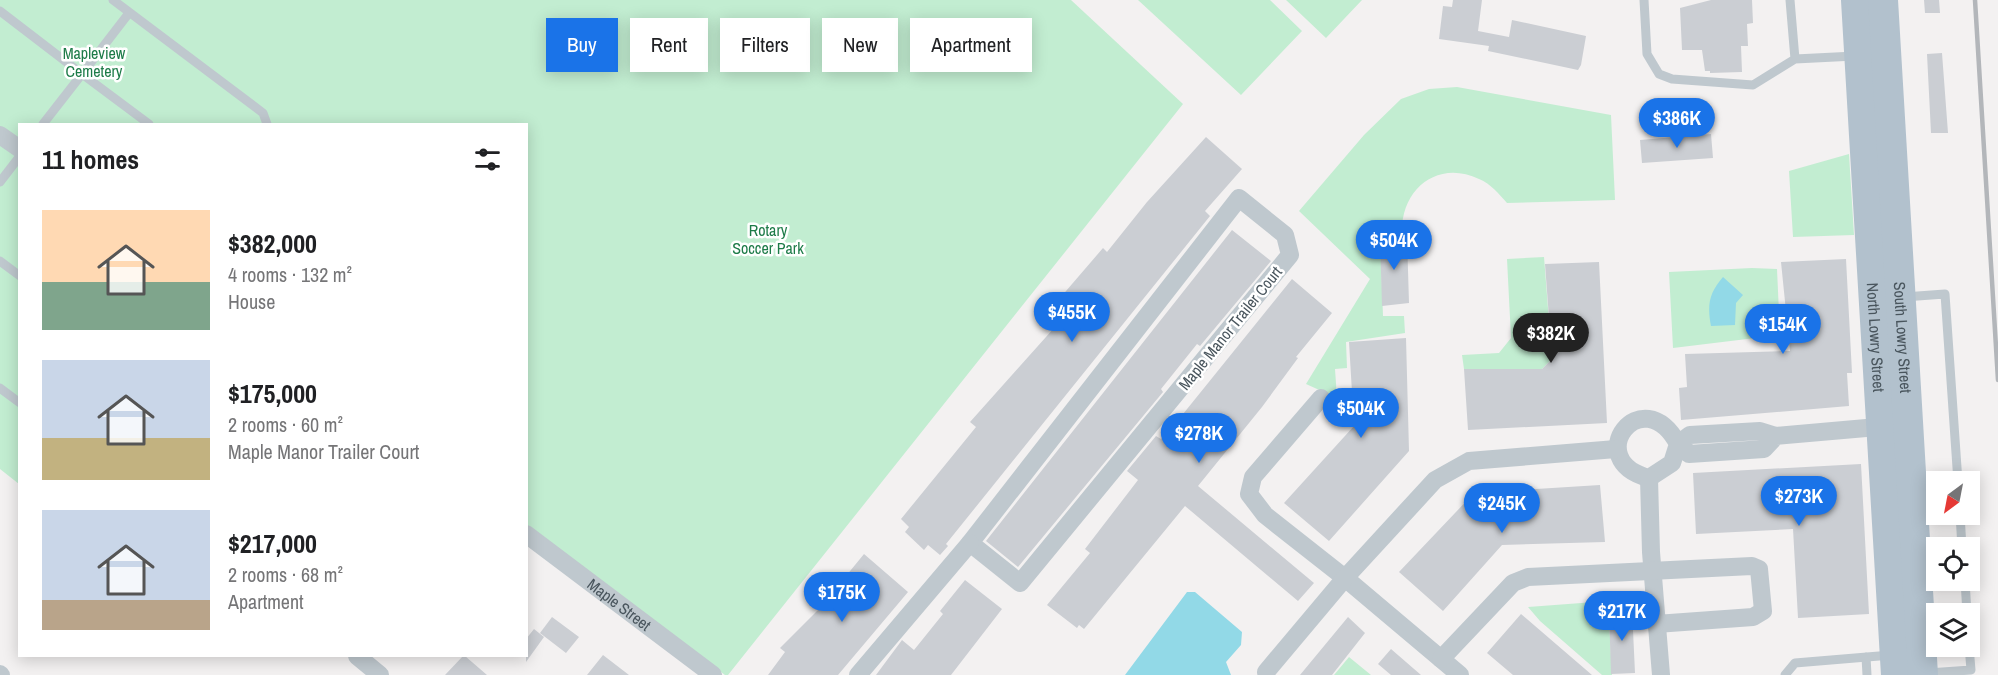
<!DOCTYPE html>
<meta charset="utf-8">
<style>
body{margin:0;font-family:"Archivo Narrow",sans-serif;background:#f6f6f6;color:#202124;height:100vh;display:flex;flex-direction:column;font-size:22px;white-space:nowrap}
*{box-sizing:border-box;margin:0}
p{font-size:20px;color:#757577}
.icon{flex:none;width:33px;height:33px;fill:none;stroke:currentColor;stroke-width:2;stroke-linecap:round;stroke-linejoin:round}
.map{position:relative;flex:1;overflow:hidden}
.details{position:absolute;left:18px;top:123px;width:510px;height:534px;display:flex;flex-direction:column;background:#fff;border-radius:0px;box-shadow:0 3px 15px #0003}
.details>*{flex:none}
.top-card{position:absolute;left:546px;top:18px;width:570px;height:54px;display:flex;gap:12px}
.needle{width:39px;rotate:212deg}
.tools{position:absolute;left:1926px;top:471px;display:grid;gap:12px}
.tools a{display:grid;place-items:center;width:54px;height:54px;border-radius:0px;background:#fff;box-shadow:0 3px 15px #0003;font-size:30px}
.price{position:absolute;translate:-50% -51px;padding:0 14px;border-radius:21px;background:#1a73e8;color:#fff;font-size:20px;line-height:39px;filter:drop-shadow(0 2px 3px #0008)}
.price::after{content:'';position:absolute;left:50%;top:36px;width:18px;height:14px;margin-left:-9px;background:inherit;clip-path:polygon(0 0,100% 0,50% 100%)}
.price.current{background:#222;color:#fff}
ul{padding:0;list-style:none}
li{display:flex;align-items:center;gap:18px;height:150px;padding:0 24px}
li span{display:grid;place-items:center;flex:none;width:168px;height:120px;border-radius:0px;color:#555}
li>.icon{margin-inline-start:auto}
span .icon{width:72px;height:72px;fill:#fffc;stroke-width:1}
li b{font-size:26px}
h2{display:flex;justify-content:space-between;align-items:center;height:72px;padding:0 24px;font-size:26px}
.pill{padding:0 21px;border-radius:0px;background:#fff;box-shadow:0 3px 15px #0003;font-size:21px;line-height:54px}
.pill.current{background:#1a73e8;color:#fff}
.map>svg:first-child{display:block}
</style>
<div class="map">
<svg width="1998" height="675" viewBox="0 0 1998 675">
<rect width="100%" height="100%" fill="#f3f1f1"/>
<path fill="#c2edd1" d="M0 0H1071L1183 104 728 675H725L527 526 526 124H20L19 484 0 469Z
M1138 0H1270L1302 31 1241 95Z
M1286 0H1362L1326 38Z
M1457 87 1611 115 1615 200 1507 203C1499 194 1491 184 1479 179 1438 159 1401 189 1402 232L1380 236 1383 316H1404L1405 333 1346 342 1347 368 1335 369 1337 398 1306 384 1370 279 1299 211 1364 135 1401 99 1429 89Z
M1849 154 1854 235 1793 237 1789 171Z
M1544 257 1552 359 1542 369H1464L1462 355 1499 353 1511 338 1507 259Z
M1752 268 1777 269 1780 335 1673 348 1669 272Z
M1608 601 1612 675H1602L1540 621 1528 607Z
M1349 657 1371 675H1334Z"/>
<path fill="#92d9e7" d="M1723 277 1743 295 1736 303 1735 325 1711 326C1707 305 1709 293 1723 277Z
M1187 592H1195L1242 632 1241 645 1226 662 1231 675H1125Z"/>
<path fill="#cbced3" d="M1453 0H1482L1478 31 1509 37 1512 20 1586 36 1581 65 1578 70 1488 51 1489 46 1439 39 1443 6 1452 7Z
M1711 0H1752L1753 23 1747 24 1748 46H1741L1742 72 1710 73V71H1705L1702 50H1682L1680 8Z
M1924 0H1939L1940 13H1925Z
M1942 53 1948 133H1931L1927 54Z
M1711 134 1713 158 1642 163 1640 140Z
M1206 137 1242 169 1205 211 1210 216 946 544 948 546 940 555 928 545 924 550 905 532 909 527 901 519 976 427 970 422 1071 309 1060 298 1103 248 1107 252 1147 202Z
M1232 230 1271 261 1200 346 1197 344 1161 389 1163 392 1018 567 986 541Z
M1407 237 1409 303 1382 306 1380 238Z
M1846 259 1852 373H1847L1849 406 1681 420 1679 388 1687 387 1685 354 1790 351 1781 262Z
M1599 262 1607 423 1468 430 1464 369H1542L1552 359 1545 264Z
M1292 279 1332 313 1296 357 1298 358 1262 407 1198 486 1314 583 1298 601 1185 506 1084 629 1079 625 1077 628 1047 605 1090 553 1085 549 1138 480 1127 471 1156 436 1161 439 1179 419Z
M1406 338 1409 451 1329 541 1284 503 1354 426 1349 342Z
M1861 464 1869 614 1798 618 1793 529 1696 534 1693 473Z
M1600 485 1605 542 1502 545 1443 611 1399 572 1474 493Z
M864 554 908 592 838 675H768L785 652 780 648 819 609Z
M965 580 1002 609 951 675H876L902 640 914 650 943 614 940 611Z
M1632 609 1635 673 1611 674 1609 610Z
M1521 614 1592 675H1513L1487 653Z
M552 617 579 637 566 653 540 633Z
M1348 617 1365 633 1332 675H1300Z
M534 629 544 637 526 662V639Z
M1391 649 1421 675H1391L1378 664Z
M603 655 629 675H587Z
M463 656H465L487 675H445Z"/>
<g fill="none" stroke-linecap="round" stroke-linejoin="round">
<path stroke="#bfc8ce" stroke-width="9" d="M113 0 263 113 267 124
M1644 0 1647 54 1659 74 1672 79 1753 85 1795 59 1855 56
M1790 0 1795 59
M0 11 82 74 129 13
M43 124 82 74 149 124
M0 182 20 156
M0 261 20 276
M1904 297 1945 294 1958 482
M0 388 20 403
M1960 514 1962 548
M1965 580 1967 614
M1866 657 1867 675
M1928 673 1971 670 1969 646
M1785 675 1795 663 1891 655"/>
<g stroke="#bfc8ce" stroke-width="18">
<path d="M0 135 20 149"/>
<path d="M1239 198 1285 235 1290 255 1020 583 970 543Z"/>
<path d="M1321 398 1253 477 1249 494 1265 515 1345 578 1460 675"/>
<path d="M1776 436 1764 449 1689 454 1678 444 1672 463 1649 478C1580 460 1642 378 1678 444L1690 435 1760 431 1776 436 1889 426"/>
<path d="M1649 478 1651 552 1661 675"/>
<path id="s1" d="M526 534 713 675"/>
<path d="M357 656 380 675"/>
<path d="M1441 659 1513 583 1528 577 1752 566 1759 569 1763 611 1753 617 1656 624"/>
<path d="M1266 672 1345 578 1435 480 1469 461 1616 449"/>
<path d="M0 674 1 675"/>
<path d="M858 675 970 543"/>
</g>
<g stroke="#b2c1cd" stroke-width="30">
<path id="s2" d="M1856 0 1896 675"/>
<path id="s3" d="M1883 0 1923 675"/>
</g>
<path stroke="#b3b6ba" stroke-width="4.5" d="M1975 0 1998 380"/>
</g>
<g text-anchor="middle" stroke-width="5" stroke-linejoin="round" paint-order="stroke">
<g font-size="16" fill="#1d7b48" stroke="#fff">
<text x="94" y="59">Mapleview<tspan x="94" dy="18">Cemetery</tspan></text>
<text x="768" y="236">Rotary<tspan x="768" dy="18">Soccer Park</tspan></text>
</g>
<g font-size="16" fill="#49555d" stroke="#fff">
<text transform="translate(1230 328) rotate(-51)" y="6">Maple Manor Trailer Court</text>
<text dy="6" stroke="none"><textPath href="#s2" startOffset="338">North Lowry Street</textPath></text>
<text dy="6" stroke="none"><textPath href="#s3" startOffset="338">South Lowry Street</textPath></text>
<text dy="6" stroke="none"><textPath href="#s1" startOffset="117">Maple Street</textPath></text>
</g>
</g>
</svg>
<div class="tools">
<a><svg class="needle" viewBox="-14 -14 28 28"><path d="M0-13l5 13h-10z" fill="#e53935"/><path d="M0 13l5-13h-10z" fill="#757577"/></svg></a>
<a><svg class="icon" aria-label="locate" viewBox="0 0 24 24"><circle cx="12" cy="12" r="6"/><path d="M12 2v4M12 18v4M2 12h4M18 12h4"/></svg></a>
<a><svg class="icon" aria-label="layers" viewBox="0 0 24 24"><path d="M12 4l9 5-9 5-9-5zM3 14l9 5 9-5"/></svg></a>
</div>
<b class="price" style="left:1677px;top:149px">$386K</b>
<b class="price" style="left:1394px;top:271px">$504K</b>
<b class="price" style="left:1072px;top:343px">$455K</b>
<b class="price" style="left:1783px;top:355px">$154K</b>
<b class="price current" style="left:1551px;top:364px">$382K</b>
<b class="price" style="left:1361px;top:439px">$504K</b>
<b class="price" style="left:1199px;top:464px">$278K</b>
<b class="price" style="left:1799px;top:527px">$273K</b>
<b class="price" style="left:1502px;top:534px">$245K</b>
<b class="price" style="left:842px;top:623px">$175K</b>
<b class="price" style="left:1622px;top:642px">$217K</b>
<div class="top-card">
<a class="pill current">Buy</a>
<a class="pill">Rent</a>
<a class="pill">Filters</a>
<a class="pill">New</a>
<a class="pill">Apartment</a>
</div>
<section class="details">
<h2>11 homes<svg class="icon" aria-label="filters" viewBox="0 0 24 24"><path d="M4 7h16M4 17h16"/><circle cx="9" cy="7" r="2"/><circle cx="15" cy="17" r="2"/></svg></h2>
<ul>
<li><span style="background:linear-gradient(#ffd9b3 60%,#7fa58c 0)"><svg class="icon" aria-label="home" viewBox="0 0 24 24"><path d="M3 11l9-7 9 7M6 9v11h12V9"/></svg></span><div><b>$382,000</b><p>4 rooms · 132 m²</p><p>House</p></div></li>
<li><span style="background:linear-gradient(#c9d6e8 65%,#c2b280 0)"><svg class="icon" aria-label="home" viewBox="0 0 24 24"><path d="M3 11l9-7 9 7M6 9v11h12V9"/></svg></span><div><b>$175,000</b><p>2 rooms · 60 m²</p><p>Maple Manor Trailer Court</p></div></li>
<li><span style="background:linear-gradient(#c9d6e8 75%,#b9a48a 0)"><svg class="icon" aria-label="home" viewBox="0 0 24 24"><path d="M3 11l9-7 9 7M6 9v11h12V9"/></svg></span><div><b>$217,000</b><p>2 rooms · 68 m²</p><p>Apartment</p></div></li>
</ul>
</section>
</div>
